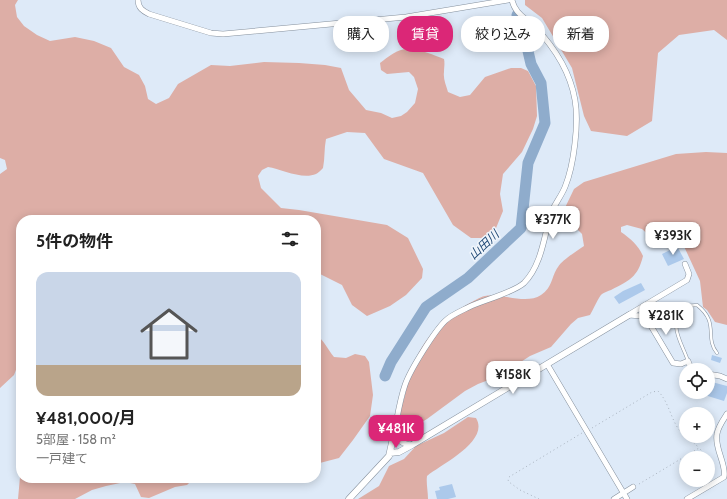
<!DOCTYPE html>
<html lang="ja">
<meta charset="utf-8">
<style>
body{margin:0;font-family:Cabin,"Noto Sans JP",sans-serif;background:#f2f2f2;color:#222;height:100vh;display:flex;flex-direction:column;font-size:15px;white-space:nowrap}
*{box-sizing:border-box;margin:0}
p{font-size:13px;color:#767676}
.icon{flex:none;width:22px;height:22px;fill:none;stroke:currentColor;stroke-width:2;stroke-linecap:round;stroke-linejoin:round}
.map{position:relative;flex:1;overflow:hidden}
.details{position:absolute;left:16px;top:215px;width:305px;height:268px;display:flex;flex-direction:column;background:#fff;border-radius:16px;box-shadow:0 2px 10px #0003}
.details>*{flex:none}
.hud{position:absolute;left:333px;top:16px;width:334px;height:36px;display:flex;gap:8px}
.controls{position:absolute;left:679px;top:363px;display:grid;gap:8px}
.controls a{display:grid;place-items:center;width:36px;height:36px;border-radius:50%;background:#fff;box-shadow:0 2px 10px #0003;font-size:20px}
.price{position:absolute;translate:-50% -34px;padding:0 9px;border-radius:8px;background:#fff;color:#222;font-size:13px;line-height:26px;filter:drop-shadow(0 1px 2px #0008)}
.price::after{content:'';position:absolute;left:50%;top:24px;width:12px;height:9px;margin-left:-6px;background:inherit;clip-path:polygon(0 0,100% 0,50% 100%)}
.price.selected{background:#db2777;color:#fff}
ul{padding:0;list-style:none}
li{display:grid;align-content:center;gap:8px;height:212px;padding:0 20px}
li+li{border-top:1px solid #e0e0e0}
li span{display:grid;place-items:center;height:124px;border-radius:12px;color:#555}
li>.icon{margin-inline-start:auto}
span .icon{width:72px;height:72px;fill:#fffc;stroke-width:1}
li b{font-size:17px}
h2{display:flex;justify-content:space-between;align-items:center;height:48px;padding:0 20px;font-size:17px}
.pill{padding:0 14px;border-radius:16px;background:#fff;box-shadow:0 2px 10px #0003;font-size:14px;line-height:36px}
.pill.selected{background:#db2777;color:#fff}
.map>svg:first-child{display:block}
</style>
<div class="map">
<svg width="727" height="499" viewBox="0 0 727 499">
<rect width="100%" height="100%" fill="#deeaf8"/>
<path fill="#ddaea6" d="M0 0H18L15 5 17 17 24 26 37 35 50 41 75 37 94 41 111 48 124 67 139 75 145 86 148 99 156 104 169 98 178 84 211 65 230 66 264 62 299 63 325 65 341 68 349 90 366 110 381 113 392 118 401 116 407 112 415 103 418 89 414 77 409 72 387 74 381 70 380 63C388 57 397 49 408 49 418 48 434 55 444 59 445 64 444 67 444 72 443 79 446 85 448 92L460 97 470 95 485 77 511 68H521L528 71 536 86 537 116 533 129 522 152 503 174 500 194 503 211 494 233 481 238H471L453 225 423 173 384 159 365 133 347 132 326 139C324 149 325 158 323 168 321 170 318 173 316 174 302 180 281 169 268 167L262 170 258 176 261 188 281 208 299 210 387 225 408 238 423 269 422 278 406 295 390 306 367 316 352 305 342 285 316 272V220H21V357L14 375 0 388V174L7 169 5 160 0 158Z
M525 0H727V40L714 30 679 35 658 53 652 121 627 136 591 131 584 116 572 68 542 18 525 5Z
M706 152 727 153V325L715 322 707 310 703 307 700 281 682 242 677 236 660 238 651 237 642 229 627 225 621 227V232C631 239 638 245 643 256 638 277 629 281 611 290 608 291 605 292 602 294 599 296 593 310 590 315L578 318 571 324 551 347 530 356 499 376 478 384 465 391 427 419 412 428 404 427C397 419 401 408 404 399 408 381 413 362 422 347 432 330 451 313 468 304 473 302 479 297 485 296 502 293 526 305 541 295 553 287 551 277 558 267 562 260 577 251 584 246L582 234 562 214 574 189 584 182 676 154Z
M316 335C324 340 328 350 334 357L346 358 355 354 365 356 369 362 373 395 370 416 353 440 339 458 316 464Z
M468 417 476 418C490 441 442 464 427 476 426 483 428 491 428 499H358L379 486 389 466 404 459 416 446 444 433Z
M21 466V478H194L187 485 175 487 149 498 141 497 135 484 125 482 106 486 92 490 75 499H18Z"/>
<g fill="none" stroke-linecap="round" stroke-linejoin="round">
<path stroke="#8faccc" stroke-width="11" d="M385 376 391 362 426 307 468 278 521 228 528 163 545 123 541 83 531 64 521 21 517 15"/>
</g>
<path fill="#acc9eb" d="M676 247 677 249 678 248 684 259 668 266 662 254Z
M641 283 645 290 619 304 614 297 623 291Z
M712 355 722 358 720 363 711 360Z
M708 381 727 386V393L724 401 698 393 699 392H708Z
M452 484 456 497 448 499H437L435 491 440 490 439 487Z"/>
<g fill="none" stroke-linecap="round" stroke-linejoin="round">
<defs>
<path id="service" d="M688 361C681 340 666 324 687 306L697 305C720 323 704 337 717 353"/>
<path id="minor" d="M138 0C138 8 143 11 149 14L211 33 223 34 406 17 508 0
M630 314 687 280 689 274 685 264
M629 315 641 316 648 321 673 363 681 364 688 361 690 366 696 370
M547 364 627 499
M708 374 720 376 727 379
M394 433C399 441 402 444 412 445
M393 438C397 421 399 402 405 385 410 370 434 332 445 321 451 315 461 311 469 307 483 300 513 293 524 283 541 266 544 238 550 216 553 206 561 197 565 187 574 165 579 123 575 100 570 71 555 48 535 27 526 18 515 14 512 0
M614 499 633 487
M687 499 724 477C727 465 714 448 717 434 718 427 723 420 727 414"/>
<path id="tertiary" d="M390 453 399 452 412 445 629 315
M349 499 389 456 393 438"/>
</defs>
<use href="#service" stroke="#85909d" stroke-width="3.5"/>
<use href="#minor" stroke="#85909d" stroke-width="6"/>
<use href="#tertiary" stroke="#85909d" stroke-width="7"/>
<path stroke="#a9b3bf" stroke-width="1" stroke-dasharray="1 3" stroke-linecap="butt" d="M592 428 652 392 658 391C667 400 670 414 676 425 682 436 691 439 699 448
M639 484 699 448 703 452
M539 499 520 490 509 482 508 480 509 477 582 433"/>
<use href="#service" stroke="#fff" stroke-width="2.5"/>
<use href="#minor" stroke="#fff" stroke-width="5"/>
<use href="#tertiary" stroke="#fff" stroke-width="6"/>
</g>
<g text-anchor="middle" stroke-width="3" stroke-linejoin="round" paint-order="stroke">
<g font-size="12" font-style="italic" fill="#244c78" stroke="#f1f6fc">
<text transform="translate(484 245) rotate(-43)" y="4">山田川</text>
</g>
</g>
</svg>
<div class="controls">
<a><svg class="icon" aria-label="locate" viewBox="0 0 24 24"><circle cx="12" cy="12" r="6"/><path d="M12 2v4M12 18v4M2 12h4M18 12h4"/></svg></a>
<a>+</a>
<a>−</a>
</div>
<b class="price" style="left:553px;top:240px">¥377K</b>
<b class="price" style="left:673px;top:256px">¥393K</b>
<b class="price" style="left:666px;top:336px">¥281K</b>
<b class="price" style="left:513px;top:395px">¥158K</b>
<b class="price selected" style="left:396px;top:449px">¥481K</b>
<div class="hud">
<a class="pill">購入</a>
<a class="pill selected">賃貸</a>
<a class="pill">絞り込み</a>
<a class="pill">新着</a>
</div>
<section class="details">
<h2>5件の物件<svg class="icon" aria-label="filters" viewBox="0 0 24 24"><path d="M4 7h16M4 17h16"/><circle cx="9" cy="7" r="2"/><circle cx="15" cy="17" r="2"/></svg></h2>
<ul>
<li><span style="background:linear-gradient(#c9d6e8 75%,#b9a48a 0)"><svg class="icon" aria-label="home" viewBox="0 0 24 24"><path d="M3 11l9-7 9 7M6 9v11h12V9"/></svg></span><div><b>¥481,000/月</b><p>5部屋 · 158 m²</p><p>一戸建て</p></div></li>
</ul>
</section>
</div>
